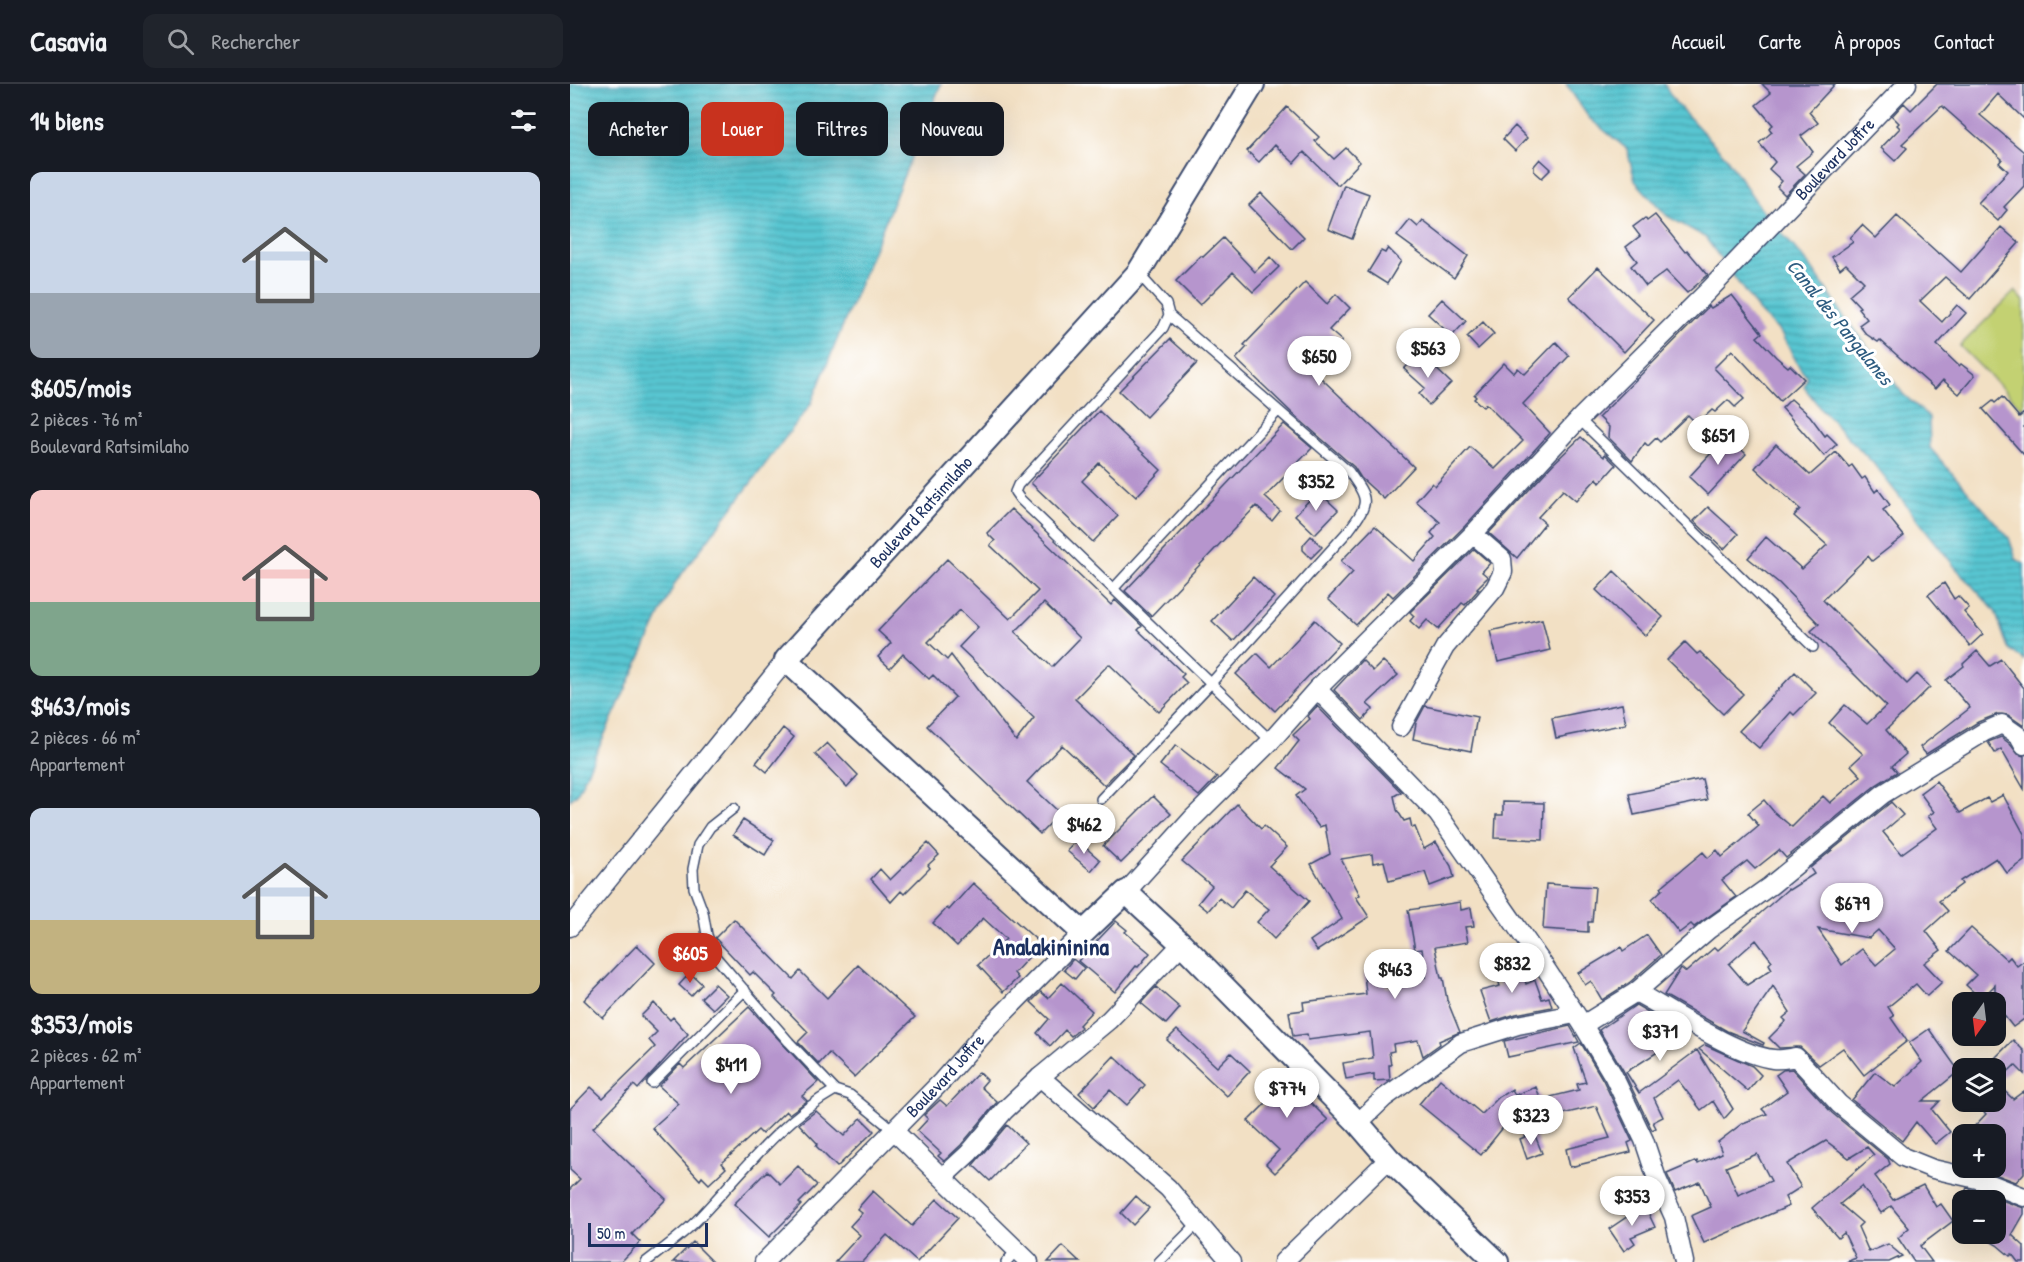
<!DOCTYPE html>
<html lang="fr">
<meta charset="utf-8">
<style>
body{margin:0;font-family:"Patrick Hand",sans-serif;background:#20242c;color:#f1f3f6;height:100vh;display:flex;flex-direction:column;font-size:22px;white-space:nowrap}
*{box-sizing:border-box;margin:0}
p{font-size:20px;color:#9ea1a6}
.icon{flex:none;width:33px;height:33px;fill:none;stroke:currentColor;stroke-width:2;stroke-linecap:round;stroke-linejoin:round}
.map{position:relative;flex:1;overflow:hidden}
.panel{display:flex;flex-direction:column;background:#171b24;width:570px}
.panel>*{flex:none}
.hud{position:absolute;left:18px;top:18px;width:570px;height:54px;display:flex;gap:12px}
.needle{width:39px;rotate:194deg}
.fabs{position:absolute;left:1382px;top:908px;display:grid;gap:12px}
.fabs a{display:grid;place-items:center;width:54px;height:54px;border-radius:12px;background:#171b24;box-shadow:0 6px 24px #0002;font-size:30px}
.scale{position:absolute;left:18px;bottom:15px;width:120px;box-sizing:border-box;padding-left:6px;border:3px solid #1b2f5e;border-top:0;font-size:16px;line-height:21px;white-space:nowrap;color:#1b2f5e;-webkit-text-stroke:4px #fff;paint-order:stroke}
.price{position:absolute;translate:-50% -51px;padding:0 14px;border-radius:21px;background:#fff;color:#222;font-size:20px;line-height:39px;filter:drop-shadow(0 2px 3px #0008)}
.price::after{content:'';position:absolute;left:50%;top:36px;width:18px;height:14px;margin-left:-9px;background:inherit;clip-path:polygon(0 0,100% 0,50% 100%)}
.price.current{background:#c8321e;color:#fff}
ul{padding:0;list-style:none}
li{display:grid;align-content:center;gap:12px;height:318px;padding:0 30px}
li span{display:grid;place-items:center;height:186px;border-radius:12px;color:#555}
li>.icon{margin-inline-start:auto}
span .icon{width:108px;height:108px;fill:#fffc;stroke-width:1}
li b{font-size:26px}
h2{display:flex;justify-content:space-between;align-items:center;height:72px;padding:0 30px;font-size:26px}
.pill{padding:0 21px;border-radius:12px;background:#171b24;box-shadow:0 6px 24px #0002;font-size:21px;line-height:54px}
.pill.current{background:#c8321e;color:#fff}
header{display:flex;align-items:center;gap:36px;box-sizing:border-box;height:84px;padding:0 30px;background:#171b24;border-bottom:2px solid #363941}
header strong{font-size:28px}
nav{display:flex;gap:33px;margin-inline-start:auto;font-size:21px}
.search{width:420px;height:54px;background:#20242c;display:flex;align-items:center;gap:15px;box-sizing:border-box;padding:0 21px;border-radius:12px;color:#9ea1a6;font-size:22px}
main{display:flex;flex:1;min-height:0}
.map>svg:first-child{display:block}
</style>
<header>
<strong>Casavia</strong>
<div class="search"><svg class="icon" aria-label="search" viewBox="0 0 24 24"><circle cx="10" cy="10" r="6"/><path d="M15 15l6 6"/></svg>Rechercher</div>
<nav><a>Accueil</a><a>Carte</a><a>À propos</a><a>Contact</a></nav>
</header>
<main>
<section class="panel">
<h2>14 biens<svg class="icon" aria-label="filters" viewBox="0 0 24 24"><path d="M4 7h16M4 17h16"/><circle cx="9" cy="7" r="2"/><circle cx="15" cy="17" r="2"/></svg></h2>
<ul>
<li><span style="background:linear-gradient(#c9d6e8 65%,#9aa5b1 0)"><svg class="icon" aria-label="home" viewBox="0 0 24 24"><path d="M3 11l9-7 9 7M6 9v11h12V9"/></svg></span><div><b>$605/mois</b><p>2 pièces · 76 m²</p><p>Boulevard Ratsimilaho</p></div></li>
<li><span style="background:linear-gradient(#f6c9c9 60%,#7fa58c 0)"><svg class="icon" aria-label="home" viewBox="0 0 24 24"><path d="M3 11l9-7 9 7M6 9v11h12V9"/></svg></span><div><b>$463/mois</b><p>2 pièces · 66 m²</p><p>Appartement</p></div></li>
<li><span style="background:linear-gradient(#c9d6e8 60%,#c2b280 0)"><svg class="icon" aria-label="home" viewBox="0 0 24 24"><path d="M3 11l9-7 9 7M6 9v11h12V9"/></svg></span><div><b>$353/mois</b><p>2 pièces · 62 m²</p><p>Appartement</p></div></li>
</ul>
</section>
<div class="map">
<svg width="1454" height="1178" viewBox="0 0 1454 1178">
<defs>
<pattern id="water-rules" width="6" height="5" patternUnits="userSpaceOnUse" patternTransform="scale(1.5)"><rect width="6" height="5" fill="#59c6d1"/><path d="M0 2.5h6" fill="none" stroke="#49a1ad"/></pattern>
</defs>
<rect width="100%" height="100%" fill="#fff"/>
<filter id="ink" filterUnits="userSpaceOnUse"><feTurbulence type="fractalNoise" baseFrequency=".0167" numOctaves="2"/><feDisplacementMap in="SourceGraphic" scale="12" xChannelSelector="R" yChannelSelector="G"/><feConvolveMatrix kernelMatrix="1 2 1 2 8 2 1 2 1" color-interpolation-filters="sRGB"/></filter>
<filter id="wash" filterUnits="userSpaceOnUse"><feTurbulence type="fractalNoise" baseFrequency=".008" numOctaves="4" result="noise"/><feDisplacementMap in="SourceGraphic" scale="24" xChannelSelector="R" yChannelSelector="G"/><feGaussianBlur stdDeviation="1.35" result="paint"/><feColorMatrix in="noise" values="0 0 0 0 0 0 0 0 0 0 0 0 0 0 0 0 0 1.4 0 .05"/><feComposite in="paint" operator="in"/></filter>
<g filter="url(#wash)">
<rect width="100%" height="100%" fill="#f2e0c4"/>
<path fill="#c3d172" stroke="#6f8068" stroke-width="1.5" d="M1445 207 1454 217V326L1390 262Z"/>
<path fill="url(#water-rules)" stroke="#3a7a98" stroke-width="1.5" d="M0 0H371L241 320 105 499 7 710 0 716Z
M996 0H1094L1105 18 1156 73 1191 125 1241 183 1271 227 1333 310 1359 333 1360 364 1439 454 1446 475 1454 480V576L1438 564 1425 527 1385 483 1303 379 1252 326 1234 303 1237 293 1230 284 1210 248 1191 230 1135 153 1097 132 1065 97 1057 65 1019 34Z"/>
<g id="blocks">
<path fill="#b695cd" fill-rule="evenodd" d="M1192 0H1265L1239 28 1248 39 1231 52 1243 68 1226 82 1235 90 1215 111 1207 103 1212 97 1199 85 1205 78 1189 59 1202 48 1199 44 1203 41 1186 21 1201 9Z
M1367 0H1454V35L1428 10 1410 31 1454 68V102L1434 123 1437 126 1428 137 1408 119 1438 87 1429 79 1432 75 1372 22 1332 60 1337 64 1325 77 1311 64 1330 44 1327 41 1329 39 1322 32 1334 19 1341 26Z
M717 23 749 53 745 57 764 75 776 64 790 78 768 101 734 68 724 79 705 61 689 78 677 67Z
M945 42 957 54 945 67 933 55Z
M970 75 981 85 972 94 964 87V82Z
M774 101 799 110 782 155 758 145Z
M691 109 734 153 722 165 679 121Z
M1085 131 1115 168 1117 166 1138 191 1117 209 1096 187 1076 202 1061 182 1067 177 1056 163 1070 152 1063 143 1075 134 1077 137Z
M1327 132 1369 170 1370 169 1391 188 1431 143 1449 159 1400 215 1375 193 1350 217 1372 238 1387 221 1396 229 1367 261 1389 282 1391 280 1405 291 1389 310 1373 296 1365 305 1310 256 1308 258 1296 250 1289 241 1297 235 1288 224 1290 223 1279 211 1294 198 1276 180 1270 185 1262 173 1283 158 1280 154 1292 141 1306 154Z
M840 136 848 143 853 137 898 172 884 194 827 152Z
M653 154 685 188 700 173 709 183 683 208 663 188 630 221 606 197 631 172 633 173Z
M818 164 831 177 817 200 798 188 811 167 815 169Z
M1028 183 1084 236 1054 268 999 213Z
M735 198 757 220 766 210 780 224 759 246 772 257 762 268 748 256 730 274 844 383 814 415 791 394 784 383 723 330 666 275 677 263 674 261Z
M1162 211 1192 249 1187 253 1206 273 1218 283 1220 281 1234 295 1210 317 1162 266 1144 284 1174 315 1165 323 1158 316 1145 328 1142 326 1127 340 1118 331 1090 358 1086 354 1078 362 1075 359 1062 377 1038 353 1039 343 1029 333 1139 222 1141 224Z
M872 215 896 237 882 252 858 230Z
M913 238 924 250 908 265 897 253Z
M600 255 627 279 576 333 549 307Z
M986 258 999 272 953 320 980 349 895 442 823 513 818 508 786 541 758 515 783 488 771 477 805 442 844 477 865 453 861 449 870 438 846 417 862 399 865 402 900 363 925 385 953 357 916 320 913 323 904 315 906 313 904 311 934 279 944 289 948 284 955 290Z
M853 272 881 299 859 321 849 310 855 304 834 285 844 275 846 278Z
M1432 313 1449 333 1454 329V371L1413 325 1423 317 1425 319Z
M1221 315 1240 332 1255 352 1257 350 1267 360 1254 372 1212 324Z
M529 327 591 386 566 413 529 379 512 397 548 432 523 458 461 399Z
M714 340 742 364 695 413 710 427 702 437 686 422 581 532 555 507Z
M1157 352 1176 370 1138 411 1119 393Z
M1011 353 1034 373 1035 370 1046 381 1030 399 1027 394 1006 417 993 406 968 433 975 439 947 474 919 449 983 380Z
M1206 360 1240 391 1266 368 1279 383 1282 381 1292 395 1295 393 1305 408 1308 405 1320 421 1313 426 1334 452 1302 477 1298 472 1253 516 1337 600 1347 590 1360 603 1316 646 1336 670 1322 682 1327 688 1306 701 1216 774 1209 766 1185 785 1177 777 1152 796 1166 813 1124 843 1121 840 1109 849 1082 815 1093 805 1091 803 1133 768 1138 774 1147 766 1152 773 1189 742 1178 729 1194 716 1204 728 1222 743 1253 712 1260 719 1291 692 1281 681 1293 670 1259 639 1275 621 1297 640 1316 622 1241 547 1249 540 1209 499 1178 474 1196 453 1232 485 1257 461 1224 432 1230 425 1185 384Z
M748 407 768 426 745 450 725 431Z
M1138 423 1168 450 1154 465 1124 437Z
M441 425 541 521 545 516 572 542 568 546 614 590 611 593 617 599 589 628 539 580 505 615 564 671 534 701 492 661 457 698 490 729 470 750 357 642 385 613 363 591 359 595 333 570 320 584 308 573 321 559 308 547 377 475 440 535 468 507 420 461 425 457 417 449ZM474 519 510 554 482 583 445 548ZM390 526 408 543 389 563 464 634 446 657 381 571 377 576 358 558Z
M741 452 752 463 741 474 733 466V461Z
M904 465 920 479 912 488 918 493 907 504 909 505 895 521 892 519 868 545 857 536 849 545 840 537 844 532 840 528Z
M1044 487 1093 533 1075 552 1026 506Z
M683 493 704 513 663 557 642 537Z
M1374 499 1384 515 1388 512 1399 524 1394 528 1413 550 1400 562 1358 511Z
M972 535 980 566 928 578 920 547Z
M745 536 770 559 705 627 666 590 687 569 701 583Z
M1115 558 1127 570 1130 568 1173 610 1153 630 1097 576Z
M1407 567 1420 582 1431 575 1454 604V642L1438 631 1428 630 1408 638 1356 670 1350 663 1400 624 1376 596 1394 582 1393 580Z
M792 576 803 587 813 577 828 591 797 620 803 625 793 636 764 606Z
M1225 588 1246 609 1224 631 1221 628 1189 664 1169 647Z
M1052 620 1056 640 986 654 982 634Z
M747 622 831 708 824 712 827 726 834 737 840 735 842 744 845 743 854 765 866 758 881 782 884 793 860 802 855 788 819 797 814 777 803 779 802 770 771 775 790 811 786 813 799 833 747 867 740 857 772 835 741 780 760 770 755 741 749 743 726 712 735 705 708 684 729 657 723 651 740 635 738 632Z
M855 622 907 633 901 667 843 655 846 639Z
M213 644 224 653 197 688 186 679Z
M1431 653 1440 660 1448 670 1454 672V705L1431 665 1425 669 1418 658Z
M257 659 288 691 277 703 245 670Z
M606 661 647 693 629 712 590 681Z
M1132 695 1137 716 1064 731 1059 710Z
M1366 697 1390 729 1417 714 1420 718 1433 711 1454 750V777L1437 789 1426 774 1390 797 1392 800 1369 817 1378 827 1356 847 1371 866 1354 879 1372 898 1357 912 1346 900 1318 923 1324 932 1321 934 1337 957 1294 991 1273 964 1249 981 1230 963 1209 964 1199 954 1216 937 1213 934 1220 928 1203 902 1172 947 1194 959 1193 961 1157 947 1094 911 1111 884 1116 888 1145 863 1148 866 1218 805 1219 806 1244 790 1240 784 1320 719 1321 718 1333 731 1313 748 1331 770 1367 744 1358 732 1364 728 1350 709ZM1248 845 1299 854 1308 846 1325 865 1306 881 1292 865 1272 881ZM1186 856 1202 877 1199 880 1202 885 1177 901 1159 880Z
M583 712 601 730 551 779 533 762Z
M933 718 974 719 973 756 925 754 926 731H933Z
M667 720 691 745 694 742 717 763 699 782 739 817 704 855 687 838 699 825 675 806 661 824 649 814 638 827 628 819 642 802 612 777Z
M173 736 204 756 195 771 163 751Z
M507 756 530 776 521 787 497 767Z
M358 759 369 771 358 781 360 784 334 810 331 807 321 818 301 795 310 785 320 796Z
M403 799 471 860 444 889 448 894 433 908 408 881 436 855 413 834 387 862 363 839 377 824 379 826Z
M976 800 1025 803 1022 838H1018V848L973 845Z
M890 818 891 826 901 824 904 842 895 843 898 858 865 863 871 894H873L877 916 890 948 869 957 870 960 853 972 848 956 823 960 824 967 819 968 821 981H819L820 996 804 997V990L776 995 773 979 803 974 800 948 738 956 737 950 723 952 719 928 734 926 733 918 796 910 794 890 815 888 816 903 856 893 852 865 845 866 838 826Z
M164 835 223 895 230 887 257 914 288 881 345 933 284 993 259 969 249 980 228 958 238 948 204 913 206 911 183 888 180 891 146 855 145 854Z
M546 837 557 846 555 848 580 869 568 883 566 882 545 908 508 877Z
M1401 844 1437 876 1440 873 1447 882 1454 877V935L1443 943 1425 920V901L1411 915 1396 901 1406 891 1379 867Z
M1077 851 1091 871 1059 899 1032 916 1021 897 1015 901 1008 889 1051 863 1053 867Z
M67 861 85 879 33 934 14 916Z
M943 874 949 893 954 892 956 900 965 896 972 915 979 913 982 923 946 930 921 938 910 907 930 902 923 880Z
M503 875 514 884 505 895 494 886Z
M120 889 132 900 121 912 109 901Z
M492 899 522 927 509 941 511 943 505 949 501 952 495 946 480 962 467 949 479 935 461 918 471 908 478 914Z
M145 900 157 911 143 925 131 914Z
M586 903 610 924 596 940 571 919Z
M84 919 100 936 103 933 118 950 68 1005 64 1001 23 1044 96 1115 62 1150 70 1158 51 1178H0V1105L10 1095 0 1086V1025L21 1003 33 1014 85 963 79 956 87 948 71 932Z
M1066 921 1116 950 1056 988 1069 1009 1127 966 1163 1025 1154 1035 1143 1017 1131 1026 1108 996 1084 1014 1093 1033 1083 1038 1086 1044 1082 1046 1053 986 1029 946Z
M179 923 248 998 232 1012 237 1017 219 1030 216 1027 192 1050 188 1046 152 1079 156 1084 139 1100 132 1093 130 1096 82 1044 109 1020 89 1002 110 980 114 984Z
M1000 942 1009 958 938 973 934 957Z
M1359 945 1389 987 1352 1017H1370L1362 1025 1363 1027 1380 1048 1365 1060 1346 1038 1332 1057 1282 1016 1305 988 1325 1003 1352 978 1339 959Z
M607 946 647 983 661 969 680 987 657 1012 597 956Z
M1443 956 1454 967V990L1445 981 1426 999 1443 1015 1454 1007V1089L1446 1098 1406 1083H1425V1050H1397L1416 1030 1404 1017H1425V984H1415Z
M1011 959 1033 996 1062 1057 1058 1059 1061 1068 1000 1083 996 1065 1040 1054 1026 1022 984 1032 980 1013 1009 1006 1007 1000 1016 998 1004 964Z
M1135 961 1182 982 1191 991 1178 1007 1129 965Z
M544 972 575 1001 557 1021 540 1006 524 1023 509 1009Z
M1222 985 1262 1029 1318 1075 1320 1080 1305 1092 1323 1116 1353 1101 1366 1123 1371 1120 1383 1137 1350 1162 1362 1178H1344L1328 1154 1339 1144 1321 1122 1311 1129 1292 1102 1270 1120 1292 1139 1288 1143 1299 1168 1318 1160 1332 1172 1319 1178H1276L1286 1174 1274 1149 1268 1154 1242 1124 1304 1071 1297 1063 1279 1074 1256 1057 1217 1080 1231 1103 1215 1113 1219 1122 1134 1159 1121 1132 1141 1123 1130 1098 1105 1108 1097 1090 1127 1077 1128 1080 1152 1069 1148 1058 1173 1039 1197 1030 1192 1025 1217 1007 1206 991 1213 986ZM1187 1070 1201 1097 1168 1111 1156 1083Z
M716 986 740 1009 735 1013 758 1036 705 1089 696 1080 709 1066 678 1037 703 1012 696 1005Z
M409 988 417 996 411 1003 427 1018 391 1061 374 1077 368 1072 371 1069 347 1047 358 1035 354 1031 370 1016 377 1022Z
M870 995 912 1030 929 1013 942 1005 945 1011 966 1003 971 1016 948 1025 911 1071 849 1020Z
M246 1027 274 1052 291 1034 304 1047 267 1083 246 1062 248 1060 229 1040Z
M437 1041 456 1059 420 1097 403 1081Z
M964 1049 972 1069 957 1075 950 1055Z
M228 1082 247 1101 229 1119 231 1121 199 1153 164 1120 197 1087 210 1100Z
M1397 1104 1454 1124V1130L1442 1151 1454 1162V1178H1448L1442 1170 1440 1172 1427 1161 1406 1149H1425V1116H1391Z
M303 1107 342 1142 367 1115 388 1134 347 1178 317 1151 292 1178H265L290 1151 280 1142 292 1129 287 1125Z
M566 1112 579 1124 563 1141 551 1129Z
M1074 1120 1085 1143 1061 1153 1065 1159 1054 1167 1039 1145 1061 1130 1059 1127Z
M123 1158 143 1178H103Z
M493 1162 510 1178H478Z"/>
</g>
</g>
<g filter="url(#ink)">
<use href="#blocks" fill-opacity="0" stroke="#3b4a6d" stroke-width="1.5"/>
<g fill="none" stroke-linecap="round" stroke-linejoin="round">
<defs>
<path id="service" d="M568 189 596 220 599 231 593 244 448 401 445 408 450 415 701 657
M1009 335 1243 563
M544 504 708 327
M531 715 642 598 779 446C800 418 799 416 779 388L599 231
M164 724 140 743 128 761 123 785 124 804 133 828 137 851 144 871 219 958 265 1006
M82 999 175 906
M76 1178C94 1164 114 1150 129 1134 172 1089 210 1037 265 1006L280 1011 323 1046
M436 1178 446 1167
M589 1178 628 1139"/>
<g id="minor">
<path d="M747 605 868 730 974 882 1013 941 1043 991 1074 1056 1087 1095 1104 1133 1114 1178"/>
<path d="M831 643 875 563 925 504 933 488 932 475 903 450"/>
<path id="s1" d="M556 808 622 735 701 657 747 605 903 450 1009 335 1139 206 1337 0"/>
<path d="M0 843 216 576"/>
<path d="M1066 908C1103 928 1164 970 1203 975 1211 976 1219 974 1226 973L1269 1020 1333 1073 1363 1085 1411 1096 1454 1113"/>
<path d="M1013 941 1066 908 1138 846 1200 802 1313 710 1414 648 1432 640 1449 652 1454 661"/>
<path d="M470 993 598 1104 661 1178"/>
<path d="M788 1039 814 1014 891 959 948 941 1005 930"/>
<path d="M323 1046 459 1178"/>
<path d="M373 1093 399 1069 434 1027 470 993 539 936 612 860"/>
<path id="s2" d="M194 1178 372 997 417 946 513 849"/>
<path d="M713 1178 819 1075"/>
</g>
<path id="tertiary" d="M683 0 568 189 216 576 513 849 556 808 612 860 788 1039 819 1075 927 1178"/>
</defs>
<use href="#service" stroke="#3b4a6d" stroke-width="12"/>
<use href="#minor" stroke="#3b4a6d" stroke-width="21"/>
<use href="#tertiary" stroke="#3b4a6d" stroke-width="26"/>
<use href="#service" stroke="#fff" stroke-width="9"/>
<use href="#minor" stroke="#fff" stroke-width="18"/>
<use href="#tertiary" stroke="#fff" stroke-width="22"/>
</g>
</g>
<g text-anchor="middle" stroke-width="6" stroke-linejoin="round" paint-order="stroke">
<g font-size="18" fill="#1b2f5e" stroke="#fff">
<text dy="6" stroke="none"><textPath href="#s1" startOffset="1020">Boulevard Joffre</textPath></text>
<text transform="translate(351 428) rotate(-48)" y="6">Boulevard Ratsimilaho</text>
<text dy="6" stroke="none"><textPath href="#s2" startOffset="260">Boulevard Joffre</textPath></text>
</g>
<g font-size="20" font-style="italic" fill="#2e5c80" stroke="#fff">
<text transform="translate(1270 238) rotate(51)" y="7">Canal des Pangalanes</text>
</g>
<g font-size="24" font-weight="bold" fill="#1b2f5e" stroke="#fff">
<text x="481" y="871">Analakininina</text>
</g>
</g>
</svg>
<div class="fabs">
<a><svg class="needle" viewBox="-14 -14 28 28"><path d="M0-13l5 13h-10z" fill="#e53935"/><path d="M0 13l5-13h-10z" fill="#9ea1a6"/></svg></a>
<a><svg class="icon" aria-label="layers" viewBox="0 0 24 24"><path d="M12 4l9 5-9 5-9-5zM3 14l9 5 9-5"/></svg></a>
<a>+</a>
<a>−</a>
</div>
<div class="scale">50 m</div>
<b class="price" style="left:858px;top:295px">$563</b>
<b class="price" style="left:749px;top:303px">$650</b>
<b class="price" style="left:1148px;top:382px">$651</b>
<b class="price" style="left:746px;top:428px">$352</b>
<b class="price" style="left:514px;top:771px">$462</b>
<b class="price" style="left:1282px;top:850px">$679</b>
<b class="price current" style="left:120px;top:900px">$605</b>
<b class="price" style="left:942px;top:910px">$832</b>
<b class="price" style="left:825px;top:916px">$463</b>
<b class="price" style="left:1090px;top:978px">$371</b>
<b class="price" style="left:161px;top:1011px">$411</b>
<b class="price" style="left:717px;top:1035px">$774</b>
<b class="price" style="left:961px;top:1062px">$323</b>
<b class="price" style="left:1062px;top:1143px">$353</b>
<div class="hud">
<a class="pill">Acheter</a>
<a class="pill current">Louer</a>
<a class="pill">Filtres</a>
<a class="pill">Nouveau</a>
</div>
</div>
</main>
